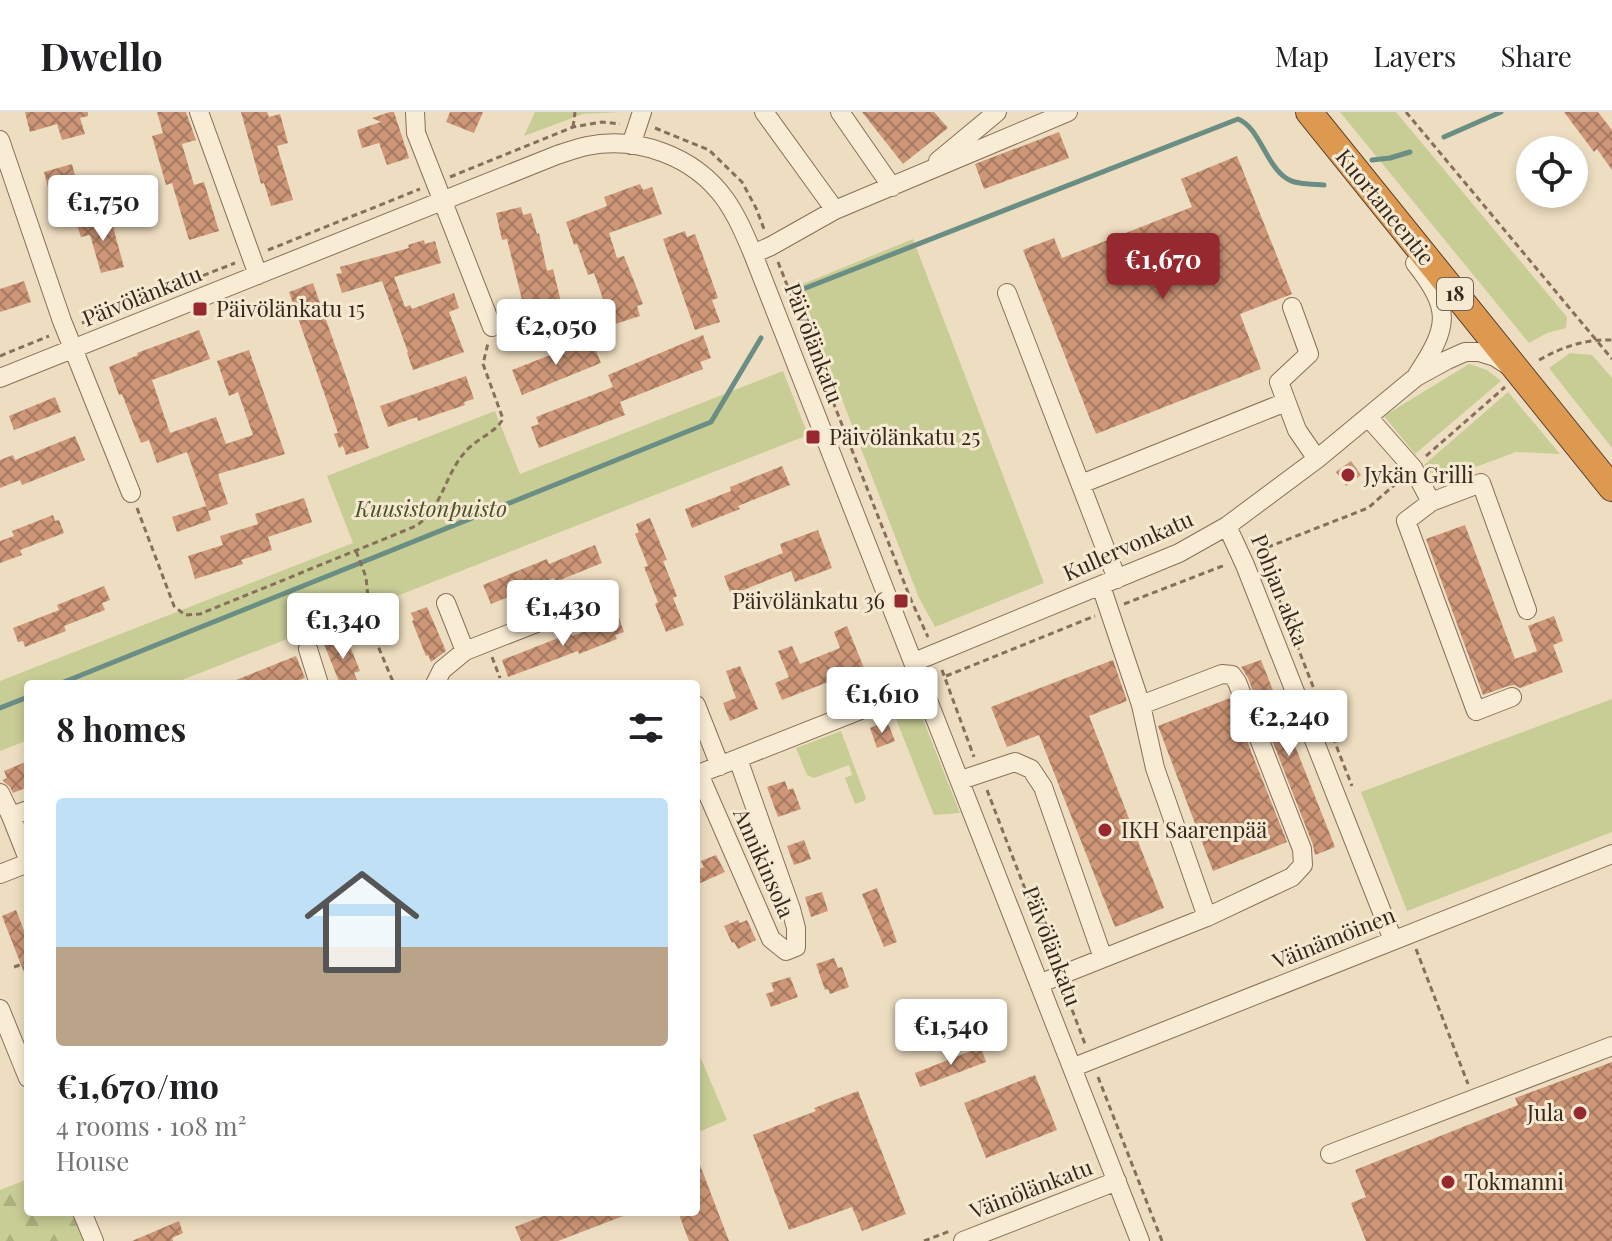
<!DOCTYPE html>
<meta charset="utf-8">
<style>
body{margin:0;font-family:"Playfair Display",serif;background:#f6f6f6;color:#202124;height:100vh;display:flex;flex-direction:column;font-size:30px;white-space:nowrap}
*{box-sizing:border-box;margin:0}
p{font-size:26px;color:#757577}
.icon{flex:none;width:44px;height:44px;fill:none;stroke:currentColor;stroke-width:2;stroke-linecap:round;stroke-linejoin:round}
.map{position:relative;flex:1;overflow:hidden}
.details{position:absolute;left:24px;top:568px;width:676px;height:536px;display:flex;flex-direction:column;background:#fff;border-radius:8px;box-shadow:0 4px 12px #0003}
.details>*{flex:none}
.fabs{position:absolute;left:1516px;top:24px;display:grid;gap:16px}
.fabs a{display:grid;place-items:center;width:72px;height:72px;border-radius:50%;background:#fff;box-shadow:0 4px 12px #0003;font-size:40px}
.price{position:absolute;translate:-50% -68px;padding:0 18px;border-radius:8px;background:#fff;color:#222;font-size:26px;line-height:52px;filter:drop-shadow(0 2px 4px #0008)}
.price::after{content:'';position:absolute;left:50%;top:48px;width:24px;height:18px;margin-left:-12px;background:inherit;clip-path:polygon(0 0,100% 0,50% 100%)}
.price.active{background:#96292f;color:#fff}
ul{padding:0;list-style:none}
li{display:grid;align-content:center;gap:16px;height:424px;padding:0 32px}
li span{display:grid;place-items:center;height:248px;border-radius:8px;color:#555}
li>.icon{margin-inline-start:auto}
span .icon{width:144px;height:144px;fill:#fffc;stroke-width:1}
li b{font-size:34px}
h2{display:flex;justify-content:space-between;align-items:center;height:96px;padding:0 32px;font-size:34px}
header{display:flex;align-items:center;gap:48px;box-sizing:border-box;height:112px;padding:0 40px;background:#fff;border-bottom:2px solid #e0e0e0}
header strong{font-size:38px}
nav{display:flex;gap:44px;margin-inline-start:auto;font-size:28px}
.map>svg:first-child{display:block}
</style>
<header>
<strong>Dwello</strong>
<nav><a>Map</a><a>Layers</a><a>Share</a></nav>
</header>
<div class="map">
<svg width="1612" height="1129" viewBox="0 0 1612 1129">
<defs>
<pattern id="forest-firs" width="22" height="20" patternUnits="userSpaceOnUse" patternTransform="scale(2)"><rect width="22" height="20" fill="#c8cc95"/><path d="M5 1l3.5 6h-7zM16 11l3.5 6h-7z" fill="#acaf80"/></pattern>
<pattern id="building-cross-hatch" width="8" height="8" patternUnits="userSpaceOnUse" patternTransform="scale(2)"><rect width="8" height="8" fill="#cc9677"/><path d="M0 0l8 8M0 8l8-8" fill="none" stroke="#a67a61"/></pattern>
</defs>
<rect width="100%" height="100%" fill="#eedec1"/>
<path fill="#c8cc95" d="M535 0H622L583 2 524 24Z
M1340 0H1396L1567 205 1566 216 1547 221 1529 231Z
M913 127 1044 471 935 515 919 486 798 174Z
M1570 241 1592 243 1612 266V336L1549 256Z
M1469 252 1487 258 1501 269 1415 342 1384 304Z
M783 259 808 323 172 572H28V628L0 639V569L353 431 327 364 495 299 520 362Z
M1508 280 1560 342 1516 340 1438 369 1424 353Z
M913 584 916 590 960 701 934 703 894 602 889 599 891 594Z
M1612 587V720L1407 799 1361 680Z
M841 619 866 686 864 689 855 692 845 666 852 663 849 653 814 666 807 663 796 636Z
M696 935 727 1008 696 1021Z"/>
<path fill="url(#forest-firs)" d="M28 1067V1100H75L87 1129H0V1078Z"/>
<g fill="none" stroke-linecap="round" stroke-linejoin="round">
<path stroke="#6b8e84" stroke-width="5" d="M1444 25 1501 0
M1372 48 1390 46 1410 40
M798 179 1238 7C1259 15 1266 53 1286 66 1295 73 1314 72 1324 73
M59 572 711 310 761 226
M0 596 28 585"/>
</g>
<path fill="url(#building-cross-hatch)" d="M25 0H88V4L80 6 85 22 62 28 57 12 30 20Z
M157 0H186L196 28 182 32 194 73 204 70 219 119 189 128 172 71 166 73 152 24 163 21Z
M241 0H267L269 5 280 2 288 31 277 34 293 88 271 94 264 71 261 72Z
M390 0H394L409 46 387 53 379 31 362 36 357 18 381 10 372 6Z
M450 0H483L474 21 446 10Z
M862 0H934L948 16 903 52Z
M1564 0H1598L1612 18V58L1597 37 1594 40Z
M1059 20 1069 46 984 77 975 52Z
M1237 44 1292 182 1240 202 1261 257 1096 322 1023 138 1054 126 1062 146 1192 95 1181 67Z
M72 52 84 99 56 107 44 60Z
M640 72 643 78 652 75 662 102 609 121 617 146 624 144 643 192 637 194 640 204 612 213 594 161 588 163 577 132 574 133 566 110 607 94 604 85Z
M521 95 523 103 531 101 537 122 539 121 547 159 553 157 562 194H560L563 205 535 212 530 194 524 196 507 127 502 128 496 101Z
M110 104 124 155 101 161 90 123 81 125 77 113Z
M685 119 687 125 695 122 718 186 712 188 720 210 695 218 663 127Z
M424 128 425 132 435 129 441 151 394 165 405 195 410 193 412 197 454 181 459 196 449 200 464 240 413 258 407 241 408 240 382 169 342 181 336 162 342 161 340 155 409 136 408 133Z
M24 169 31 190 0 200V177Z
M313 171 348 270 369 336 346 343 343 334 339 336 334 322 338 321 289 180Z
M199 218 210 247 152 268 170 321 216 305 226 332 253 323 238 280 229 284 217 249 249 238 285 342 218 362 228 392 208 399 211 408 177 420 172 405 206 394 187 340 157 351 149 328 141 331 122 282 119 283 109 255 138 243 137 241Z
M703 223 711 246 700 250 703 257 620 290 625 303 539 336 531 315 539 312 536 305 613 275 608 263Z
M591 227 601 251 522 283 512 258Z
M466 264 474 287 464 290 465 293 418 309 417 305 388 315 380 294Z
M55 285 61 300 14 318 9 304Z
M75 324 85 348 22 373 20 368 0 376V348L13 343 15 348Z
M1351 349 1361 363 1346 374 1336 360Z
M782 354 790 373 738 394 740 397 692 416 685 397 731 379 730 375Z
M304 386 312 410 268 425 272 438 241 448 243 452 195 467 188 444 223 433 220 424 258 412 255 402Z
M53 403 55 409 59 408 64 421 20 438 22 443 0 451V429L14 424 12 419Z
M650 406 667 448 663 449 677 484 673 486 684 513 666 520 655 492 658 490 644 455 648 454 635 422 639 420 636 412Z
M1465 413 1515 547 1537 539 1528 514 1554 504 1563 529 1553 533 1563 560 1520 576 1515 573 1508 574 1483 583 1426 427Z
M818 418 832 456 795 470 791 459 731 483 724 464 783 441 780 432Z
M595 433 602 451 555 470 554 466 491 492 483 473 547 447 549 452Z
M104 474 110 488 102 491 105 498 64 514 66 519 25 535 23 529 18 530 13 516 59 498 57 493Z
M427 495 446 539 431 550 428 543 426 544 412 509 414 508 411 501Z
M619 506 624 520 615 523 617 527 579 542 578 539 508 565 502 548 571 521 572 524Z
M847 514 864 556 782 588 775 571 789 565 778 539 792 534 800 552 840 536 834 520Z
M338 526 339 530 347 527 360 559 354 561 359 572H340L324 532Z
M296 544 305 566 289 572H226Z
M1113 548 1127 589 1089 604 1164 796 1115 815 1039 623 1007 635 991 595Z
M1261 548 1335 735 1315 743 1313 733 1248 566 1241 555Z
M740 554 758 597 730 609 723 591 736 586 726 559Z
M1230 586 1287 730 1213 759 1158 614Z
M887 609 895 629 877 636 870 616Z
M28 649V675L13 681 10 675 4 670 3 668 7 666 4 659Z
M785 669 788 678 793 676 801 697 778 705 767 675Z
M804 728 811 747 794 753 787 734Z
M716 743 725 760 696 773V759L704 755 701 749Z
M877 776 897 830 884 835 862 782Z
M822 780 828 799 811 805 805 785Z
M16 798 28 829 27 868 2 804Z
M738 808 740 811 747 808 756 828 738 837 734 830 732 831 724 814Z
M834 846 838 856 842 855 849 875 830 882 828 877 825 878 816 852Z
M790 865 798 885 771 895 766 882 774 879 771 871Z
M981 935 986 950 920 975 915 961Z
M1612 950V1129H1366L1351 1091 1366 1085 1355 1058 1518 993 1515 986Z
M1035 963 1057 1018 986 1046 964 991Z
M858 979 906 1102 862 1119 852 1095 789 1118 753 1023 816 999 814 996Z
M696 1045H697L729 1129H689L678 1100H696Z
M553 1100H631V1101L558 1129H521L515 1115Z
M179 1109 183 1121 172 1126 173 1129H132Z"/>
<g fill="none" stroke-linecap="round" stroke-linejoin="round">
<defs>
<path id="minor" d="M199 0 258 163
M415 0 416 21 492 215
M764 0 835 98
M840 0 892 75
M0 28 62 209 131 381
M631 33 642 0
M938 49 997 0
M753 142 771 134 835 98 1068 0
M1415 151C1452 198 1449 214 1417 263
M1007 181 1117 467
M1292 195 1309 242 1279 270 1297 318 1317 347
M0 266 557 43C567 40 577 36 587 34 638 24 694 44 725 87 737 104 745 123 753 142L1140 1129
M1368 305 1413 356 1431 390 1481 371 1527 498
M1081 372 1286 290
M1431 390 1406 409 1476 599 1512 585
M1227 414 1245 453 1393 828
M1101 474 1141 593 1155 656 1207 805
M446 491 465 539
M308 537 319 572
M914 550 1179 441 1227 414 1317 347 1416 265 1447 248 1465 240H1479L1495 245 1509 254
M435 572 442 558 465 539 562 501 579 498 606 487
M696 593 720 654
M699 662 771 827 786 839 796 835V816L791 797 738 647
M696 663 881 590
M961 668 1015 650 1031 657 1043 675 1103 846
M0 681 11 704
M28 698 11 704 28 747
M0 762 28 751
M1041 871 1207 805 1292 765 1303 753 1302 737 1237 570 1232 563 1222 562 1141 593
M0 897 28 966
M1074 955 1612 742
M1330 1042 1612 934
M82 1100 94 1129
M963 1129 1117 1069"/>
<path id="highway" d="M1309 0 1612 376"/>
</defs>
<use href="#minor" stroke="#876f59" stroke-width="20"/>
<use href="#highway" stroke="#553e2d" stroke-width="28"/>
<path stroke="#876f59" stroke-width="3" stroke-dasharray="6 4" stroke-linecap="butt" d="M1406 0 1612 247
M573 15 575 0
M655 16 709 38 742 70 756 96 764 117
M450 65 573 15 602 10 620 12
M268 138 420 77
M778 150 911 488 928 525
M82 211 235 151
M0 244 49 224
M1539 248C1562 235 1585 227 1612 228
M1426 344 1505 275
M137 396 174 494 185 503 200 502 416 414C443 395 444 364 465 340 476 327 495 321 503 307L483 252 488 231
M356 439 366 465 369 496 375 527 394 572
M1258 439 1368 396 1400 368
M1260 439 1352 674
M1124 492 1225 453
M492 545 500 566
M942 558 974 645
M946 564 1095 504
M987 678 1053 850
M1416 837 1468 972
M14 855 28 850
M1065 879 1085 932
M1098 965 1162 1129
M924 1129 950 1119"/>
<use href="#minor" stroke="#f9ecd4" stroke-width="18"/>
<use href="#highway" stroke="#de9951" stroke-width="26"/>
</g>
<g fill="#96292f" stroke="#f5e9d1" stroke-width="3">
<rect x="192" y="189" width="16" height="16" rx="4"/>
<rect x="805" y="317" width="16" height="16" rx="4"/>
<circle cx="1348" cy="363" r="8"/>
<rect x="893" y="481" width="16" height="16" rx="4"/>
<circle cx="1105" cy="718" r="8"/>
<circle cx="1580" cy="1001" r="8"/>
<circle cx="1448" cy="1070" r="8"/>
</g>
<g text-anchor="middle" stroke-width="6" stroke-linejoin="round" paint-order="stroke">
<rect fill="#f5e9d1" stroke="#706253" stroke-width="2" x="1437" y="166" width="36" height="32" rx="6"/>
<g font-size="20" font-weight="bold" fill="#37281d">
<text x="1455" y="189">18</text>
</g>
<g font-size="22" fill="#37281d" stroke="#f5e9d1">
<text transform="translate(1385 95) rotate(51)" y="8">Kuortaneentie</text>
<text transform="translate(142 184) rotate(-22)" y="8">Päivölänkatu</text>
<text transform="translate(814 231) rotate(69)" y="8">Päivölänkatu</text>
<text transform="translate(1128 434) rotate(-24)" y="8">Kullervonkatu</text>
<text transform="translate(1280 478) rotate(68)" y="8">Pohjan akka</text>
<text transform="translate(764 751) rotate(66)" y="8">Annikinsola</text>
<text transform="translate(1334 826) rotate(-22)" y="8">Väinämöinen</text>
<text transform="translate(1052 834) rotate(69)" y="8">Päivölänkatu</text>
<text transform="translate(1031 1077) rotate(-21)" y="8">Väinölänkatu</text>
</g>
<g font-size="22" fill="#37281d" stroke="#f5e9d1" text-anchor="start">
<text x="216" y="205">Päivölänkatu 15</text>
<text x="829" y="333">Päivölänkatu 25</text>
<text x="1364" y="371">Jykän Grilli</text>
<text x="885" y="497" text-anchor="end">Päivölänkatu 36</text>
<text x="1121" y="726">IKH Saarenpää</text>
<text x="1564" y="1009" text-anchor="end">Jula</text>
<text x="1464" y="1078">Tokmanni</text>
</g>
<g font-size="22" font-style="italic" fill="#4a5324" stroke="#f5e9d1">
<text x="431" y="405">Kuusistonpuisto</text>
</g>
</g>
</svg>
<div class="fabs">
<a><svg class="icon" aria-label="locate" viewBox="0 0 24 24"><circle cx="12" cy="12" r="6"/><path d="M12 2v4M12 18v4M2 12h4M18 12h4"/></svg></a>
</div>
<b class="price" style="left:103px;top:131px">€1,750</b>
<b class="price active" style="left:1163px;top:189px">€1,670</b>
<b class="price" style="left:556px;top:255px">€2,050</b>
<b class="price" style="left:563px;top:536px">€1,430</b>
<b class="price" style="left:343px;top:549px">€1,340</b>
<b class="price" style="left:882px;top:623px">€1,610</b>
<b class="price" style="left:1289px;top:646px">€2,240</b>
<b class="price" style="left:951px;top:955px">€1,540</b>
<section class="details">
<h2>8 homes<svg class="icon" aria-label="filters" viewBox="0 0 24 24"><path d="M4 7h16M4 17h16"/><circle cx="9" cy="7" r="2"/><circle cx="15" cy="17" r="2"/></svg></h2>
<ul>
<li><span style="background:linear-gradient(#bfe0f5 60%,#b9a48a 0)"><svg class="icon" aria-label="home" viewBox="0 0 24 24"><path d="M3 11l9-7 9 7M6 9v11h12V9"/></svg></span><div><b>€1,670/mo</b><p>4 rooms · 108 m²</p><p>House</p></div></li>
</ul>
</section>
</div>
